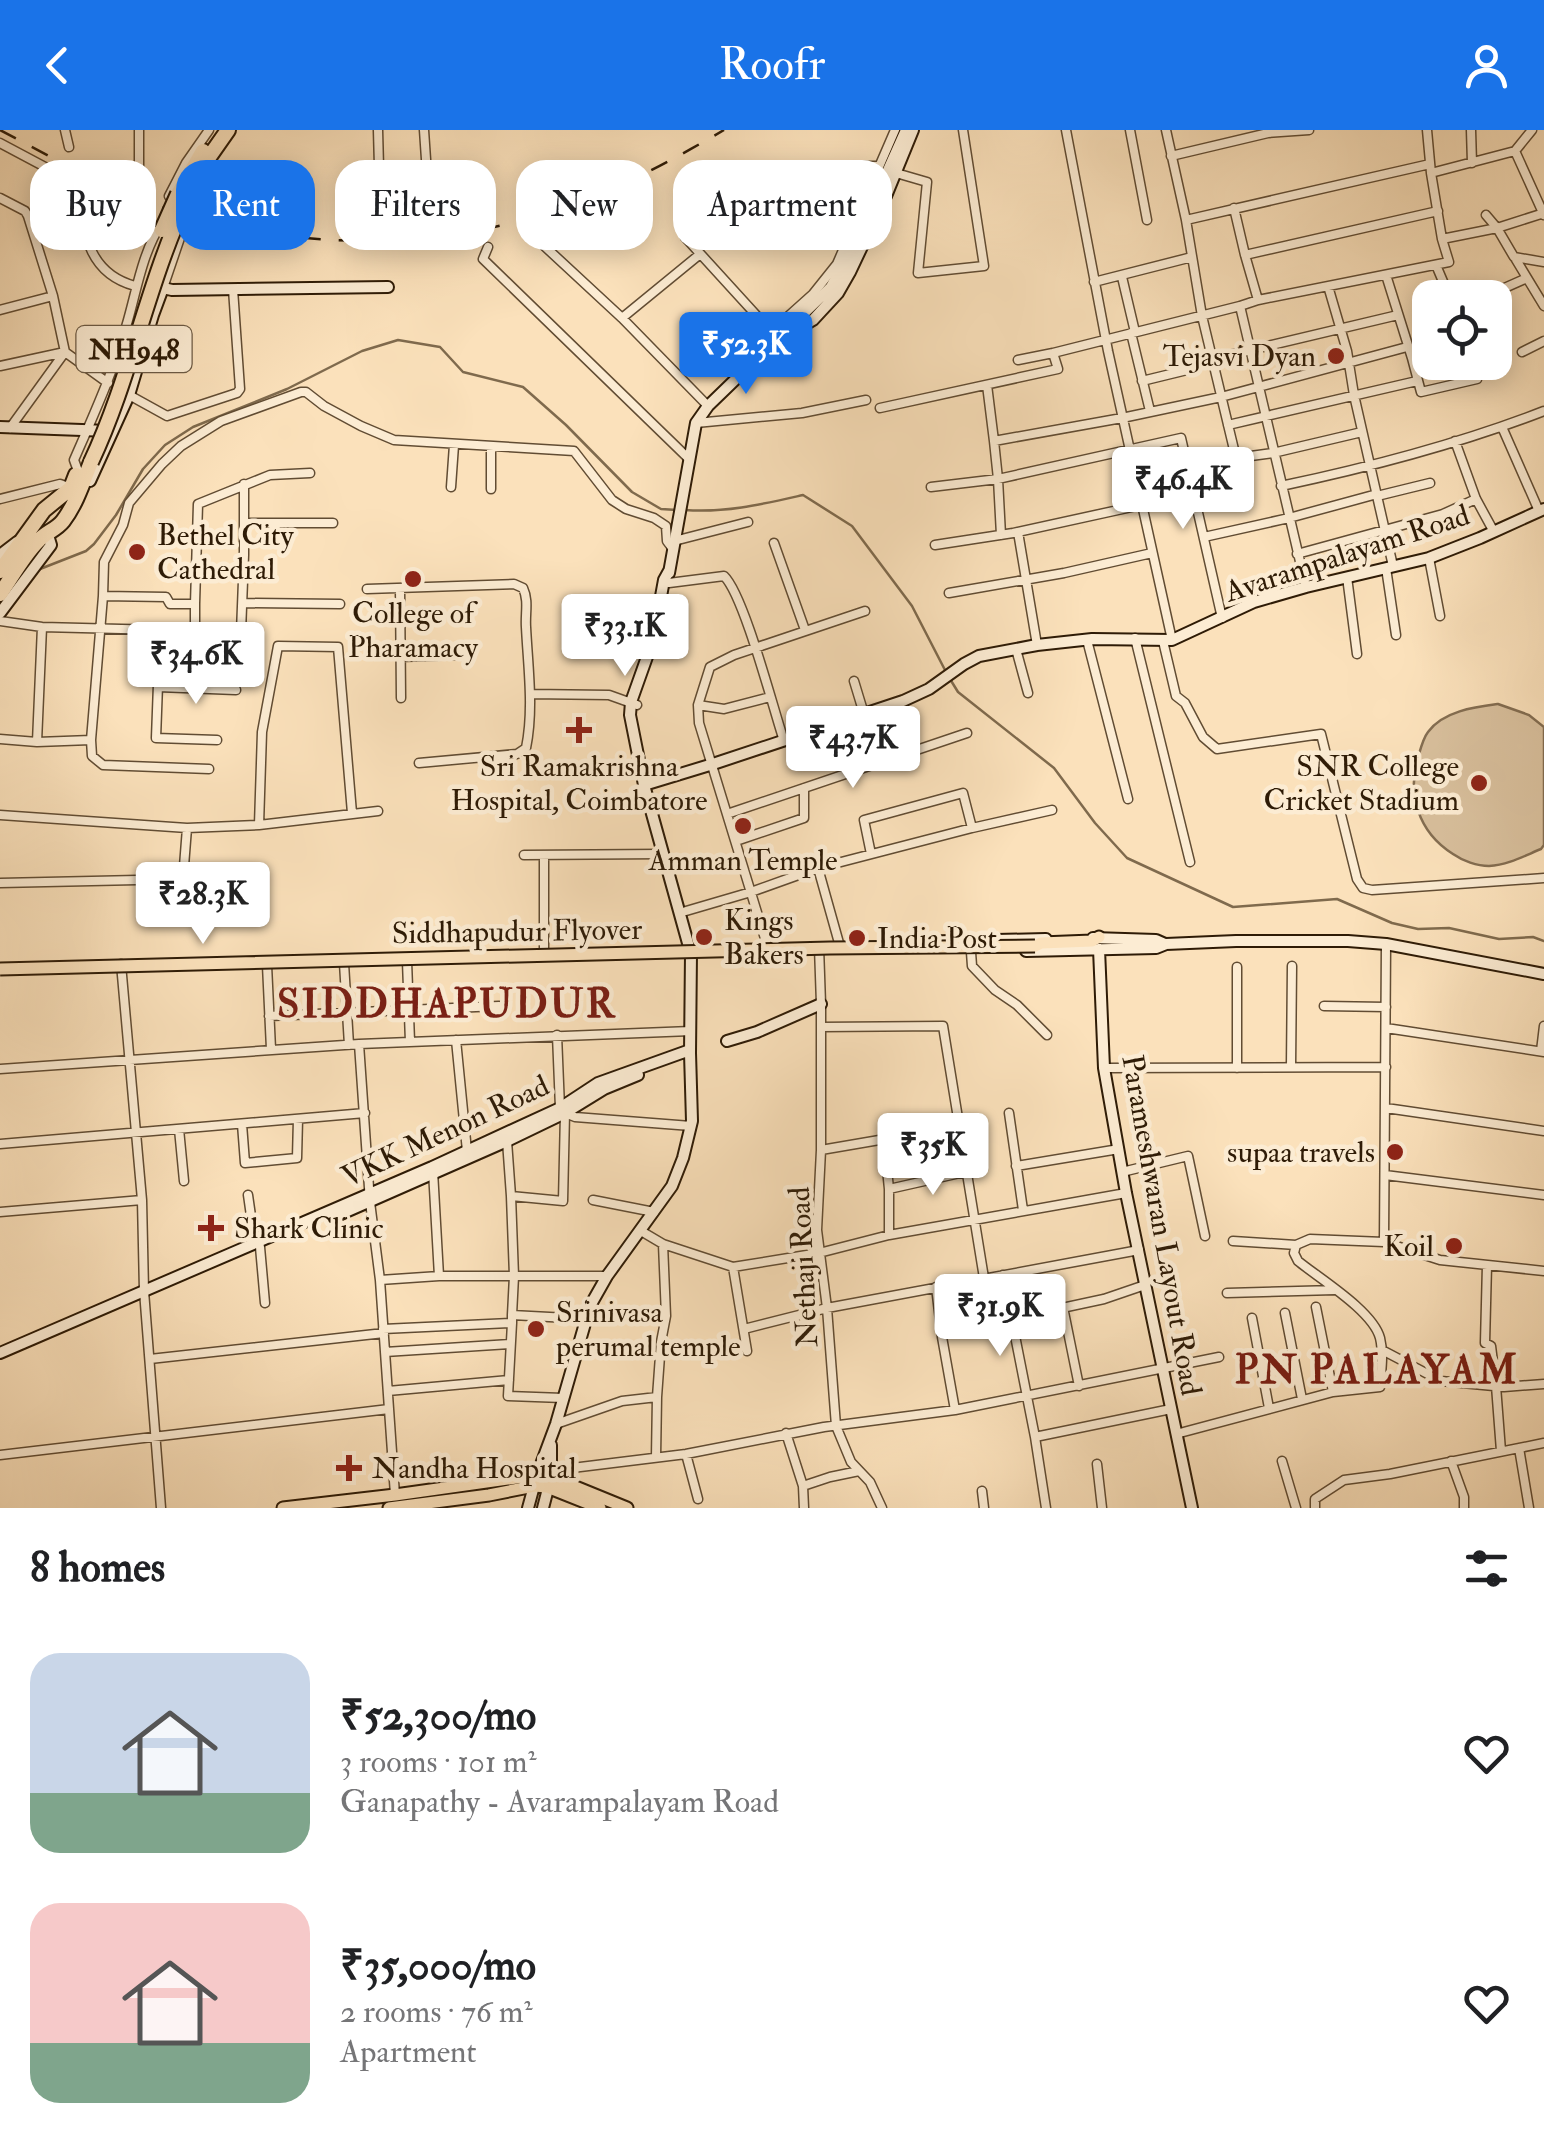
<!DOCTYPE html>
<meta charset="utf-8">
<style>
body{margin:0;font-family:"IM FELL Double Pica",serif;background:#f6f6f6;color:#202124;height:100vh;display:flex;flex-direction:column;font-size:38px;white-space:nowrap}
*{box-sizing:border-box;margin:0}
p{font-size:32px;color:#757577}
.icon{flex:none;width:55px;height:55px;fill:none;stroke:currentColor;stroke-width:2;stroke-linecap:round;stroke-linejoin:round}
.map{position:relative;height:1378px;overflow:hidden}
.details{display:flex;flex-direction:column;background:#fff;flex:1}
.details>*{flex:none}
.top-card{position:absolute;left:30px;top:30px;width:1000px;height:90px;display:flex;gap:20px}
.fabs{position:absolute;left:1412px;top:150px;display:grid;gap:20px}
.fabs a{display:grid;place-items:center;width:100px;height:100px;border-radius:20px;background:#fff;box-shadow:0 5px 25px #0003;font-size:50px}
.price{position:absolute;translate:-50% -85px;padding:0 22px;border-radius:10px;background:#fff;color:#222;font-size:32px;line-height:65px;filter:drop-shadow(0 2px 5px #0008)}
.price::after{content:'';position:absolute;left:50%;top:60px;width:30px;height:22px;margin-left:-15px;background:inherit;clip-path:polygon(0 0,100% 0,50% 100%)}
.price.selected{background:#1a73e8;color:#fff}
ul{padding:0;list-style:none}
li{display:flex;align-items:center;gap:30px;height:250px;padding:0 30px}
li span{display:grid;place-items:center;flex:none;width:280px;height:200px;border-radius:30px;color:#555}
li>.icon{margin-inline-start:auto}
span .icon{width:120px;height:120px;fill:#fffc;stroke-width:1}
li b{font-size:42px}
h2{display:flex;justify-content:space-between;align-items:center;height:120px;padding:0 30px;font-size:42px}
.pill{padding:0 35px;border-radius:30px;background:#fff;box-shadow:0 5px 25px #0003;font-size:35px;line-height:90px}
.pill.selected{background:#1a73e8;color:#fff}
header{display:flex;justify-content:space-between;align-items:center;height:130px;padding:0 30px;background:#1a73e8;color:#fff;font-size:45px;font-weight:600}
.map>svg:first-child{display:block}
</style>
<header><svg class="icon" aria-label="back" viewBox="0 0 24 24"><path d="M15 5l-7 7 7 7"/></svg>Roofr<svg class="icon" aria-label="person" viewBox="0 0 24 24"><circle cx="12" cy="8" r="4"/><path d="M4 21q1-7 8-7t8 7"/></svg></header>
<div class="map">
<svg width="1544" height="1378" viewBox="0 0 1544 1378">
<rect width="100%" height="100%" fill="#fbe1bb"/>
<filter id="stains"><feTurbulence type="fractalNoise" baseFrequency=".002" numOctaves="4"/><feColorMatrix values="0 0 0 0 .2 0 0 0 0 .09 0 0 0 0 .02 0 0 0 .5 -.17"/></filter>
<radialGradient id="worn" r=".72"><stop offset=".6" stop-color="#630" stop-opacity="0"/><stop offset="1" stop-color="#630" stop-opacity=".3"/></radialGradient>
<path fill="#d8bf9c" stroke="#836d51" stroke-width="2.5" d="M1498 574 1529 585 1544 597V715L1541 719C1524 726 1508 735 1489 736 1477 736 1463 731 1453 724 1418 702 1406 663 1419 624 1421 617 1424 607 1428 602 1443 581 1475 577 1498 574Z"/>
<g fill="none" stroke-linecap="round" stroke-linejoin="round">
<path stroke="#7f6a4d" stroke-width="2.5" d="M685 380C726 383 763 374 803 365L852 396 912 476 946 542
M40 439 86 421 94 414 116 385 143 339 165 315 193 297 287 259 362 221 398 210 440 217 463 242 523 257 566 295 632 362 661 379 677 380
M950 549 958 562 1054 638 1095 693 1127 728 1233 777 1337 769 1392 793 1418 799 1449 798 1499 809 1533 807 1544 811"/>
<defs>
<path id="street" d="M65 0 69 17
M378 0 379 37
M424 0 427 44
M1066 0 1108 221 1172 510
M1130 0 1147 90
M1166 0 1186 90 1430 34
M1427 0 1431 43 1442 109 1497 98 1514 127 1544 132
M1471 0 1472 33
M0 13 77 54C84 97 84 142 135 156
M1515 21 1544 85
M1171 26 1268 3 1309 0
M823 36H879
M896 43 927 52 918 143 984 136 963 0
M1431 43 1515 21 1532 0
M139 52V0
M688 56C676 76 677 85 685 107L778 209
M169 66 186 33 209 0
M0 68 25 81 28 86 53 166 65 222 108 253
M1234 78 1245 125 1438 81
M1486 85 1497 98 1544 83
M1186 90 1202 186 1236 328 1273 323 1362 302
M536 103 540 112 622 188 708 276
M488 117 483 129 688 328
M1245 125 1258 170
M1515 128 1544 176
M1436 135 1450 168
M1386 145 1412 228 1430 212
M1122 147 1135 202
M1094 152 1192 127
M1328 156 1347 221 1354 265 1393 436
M163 158 180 108V102L174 98
M1482 168 1527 148
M0 180 53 166
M622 188 699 125
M1131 203 1150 281
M781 206 784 190 813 164 837 134 895 0
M1522 222 1544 211
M1412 228 1421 262 1477 249 1470 232
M1212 229 1398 185
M1018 230 1053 223
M0 236 65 222
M1142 251 1187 240
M987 255 994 311 1122 288 1221 267 1407 217
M129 265 167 286 237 263 240 259 233 159
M880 278 1058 239 1053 223 1240 176
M696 293 802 283 866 270
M1228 295 1417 251
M1502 297 1539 381
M10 298 65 222
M994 311 998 349 1001 405
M1455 311 1476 369 1494 402
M78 341 74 330C94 284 115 238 128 190 137 158 143 122 161 94
M310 343 270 345 198 374 195 474H170L166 467 103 466 104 432 123 395 129 373 162 334 181 316 221 291 301 262H306L324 276 361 296 394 310 574 321 612 370 626 379 654 388 666 396 667 411 673 419
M1281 356C1371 337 1459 314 1544 281
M451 357 454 315
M931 357 998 349 1181 308 1222 488
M491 359V318
M1377 366 1430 353
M0 369 60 354 71 358
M244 393H333
M1018 402 1037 515
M1204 407 1289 388 1377 364
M674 411 748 392
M774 413 805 500
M935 415 1013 403 1141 375
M1297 424 1443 384 1476 369
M1429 428 1440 486
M1386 438 1396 505
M1347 447 1357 524
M669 453 724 446C744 465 773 578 784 611
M1306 457 1240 176 1258 170 1449 132 1442 109
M400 458 401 568
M367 459 514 454 523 458C529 471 525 483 526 497 528 537 534 579 526 618L517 624 419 633
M949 463 1064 443 1152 423
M103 466 91 610 92 626 103 635 209 639
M243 473 340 474
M0 491 42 497 241 502 244 425V354
M160 501 156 608 217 610
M195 501V474
M1135 508 1190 732
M1087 510 1128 669
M1163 511 1176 566 1185 573 1203 607 1217 619 1321 604 1357 749 1363 758 1372 760 1544 748
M1016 519 1028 563
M400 527 456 525
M854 551 864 584
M158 557 236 560
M530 564 609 565 637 575
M698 575 724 579 770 567
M0 609 37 612 91 610
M37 612 42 497
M727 684 967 603
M0 685 187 698 259 695 378 681
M259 695 262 602 278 516 338 517 352 683
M736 711 804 688V658
M871 724 864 690 963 663 972 698
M524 725 663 724
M818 738 839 813
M0 753 183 749 187 698
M686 781 751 762 818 738 972 698 1052 680
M767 815 699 593 698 575 710 537 734 525 865 481
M819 817 821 874V1020L817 1100 827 1178 836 1296 851 1332 870 1352 882 1378
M544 820V726
M971 822 972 836 995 860 1017 875 1047 905
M407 831 410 912
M344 833 349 915
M121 834 142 1070 144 1161 161 1378
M267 835 271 919
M1237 837V938
M1324 876 1386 877
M269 886 499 876
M821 897 943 896 984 1148
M1386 898 1544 922
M557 905 560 978 562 980
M456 910 467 1021
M359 914 370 1072 380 1150 395 1365
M1541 921 1544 896
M1291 937 1292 836
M1104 938 1386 937
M0 939 359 914 691 901
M1386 978 1544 1001
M1009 983 1023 1080
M242 994 245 1033 297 1028 298 989
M179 999 184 1051
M884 1009 889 1059V1105
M507 1011 511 1066 563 1071 565 983 575 987 691 996
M0 1014 365 983
M821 1020 961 996
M1016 1036 1119 1019
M433 1041 439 1146
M1122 1042 1188 1026 1205 1106
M1385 1045 1544 1065
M889 1059 969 1041
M248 1065 255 1114
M511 1066 514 1146 512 1185
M593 1070 654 1082
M0 1082 142 1070
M641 1101 663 1114 733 1137 819 1123 889 1105 1126 1063
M1233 1111 1296 1115
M1384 1112 1386 814
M260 1117 265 1173
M1487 1135 1485 1213 1491 1216 1496 1256 1501 1321
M733 1137 747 1221
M1003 1145 1035 1307
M380 1150 439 1146H607
M936 1157 942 1207 955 1280
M1227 1163 1335 1160
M1063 1177 1079 1256
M1316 1177 1333 1262
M1285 1183 1302 1269
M1252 1188 1269 1278
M1011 1189 1104 1169 1145 1155
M512 1193 508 1266 563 1268
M383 1199 512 1193V1185L587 1189
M744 1199 827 1178 1139 1120
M1382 1220 1441 1251 1504 1257 1544 1254
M385 1222 510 1214
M150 1229 384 1203
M388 1261 509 1250
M556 1294 622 1271 657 1267
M786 1303 803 1356 830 1347 859 1341
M1176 1304 1333 1262 1380 1257C1381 1241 1384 1224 1380 1208 1373 1181 1320 1149 1298 1131L1294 1123 1296 1115 1310 1109 1384 1112 1440 1130 1544 1141
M1519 1318 1529 1378
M686 1324 698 1369
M0 1325 389 1279
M656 1327 657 1267 661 1212 666 1186 663 1114
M1282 1331 1296 1378
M1451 1331 1464 1367V1378
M1097 1334 1102 1378
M551 1347 564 1339 686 1324 824 1297 955 1280 1219 1227
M803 1356 804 1378
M982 1361 984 1378
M1046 1378 1035 1307 1171 1279
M1315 1378V1369L1344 1350 1390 1344 1544 1313"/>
<path id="secondary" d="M789 204 813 190 838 163 850 142 886 66 913 0
M0 297 109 301
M90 351 129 265 153 185 163 158 172 160 388 157
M0 425 17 412
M669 443 696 293 708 276 831 157 854 116 906 0
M0 483 51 415 47 402
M644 655 713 634 903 571 929 559 964 534 979 526 1037 515 1092 509 1172 510 1254 472 1306 457 1429 428 1480 408 1544 379
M1093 808 1156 810 1165 814
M908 812 1046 809
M1099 819 1104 938 1126 1063 1192 1378
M1026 821 1156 818 1166 814 1236 811H1348L1386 814 1544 844
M727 911 757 902 821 874
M341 1084 507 1011 565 983 604 959 638 945
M0 1223 432 1037 560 978 598 953 690 920
M528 1378 537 1345 556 1294 590 1176 607 1146 672 1056 683 1028 692 991 690 923 691 824 644 655 630 585 631 572 653 510 664 450 669 441
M543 1378 551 1347V1315"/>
<path id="primary" d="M1035 816 1041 813 1092 811 1099 807
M283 1378 395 1365 537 1345 551 1347 627 1378
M389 1378 489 1365 534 1356 547 1357 600 1378"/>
<path id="highway" d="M178 64 203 21
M187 69 207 30 228 0
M0 441 44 380 71 358 76 345
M0 464C12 447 23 426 38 411 46 402 56 400 63 391 76 374 83 352 91 332"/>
</defs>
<use href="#street" stroke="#614c33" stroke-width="11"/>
<use href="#secondary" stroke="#2e1b06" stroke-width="14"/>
<use href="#primary" stroke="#2e1b06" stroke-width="15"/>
<use href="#highway" stroke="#2e1b06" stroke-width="18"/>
<use href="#street" stroke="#fcecd3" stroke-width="8"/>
<use href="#secondary" stroke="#fcecd3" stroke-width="10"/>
<use href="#primary" stroke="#fbe1bb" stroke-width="11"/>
<use href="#highway" stroke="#fbe1bb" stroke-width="14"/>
<path stroke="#2e1b06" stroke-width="2.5" stroke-dasharray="18 18" stroke-linecap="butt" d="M0 0C49 26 98 53 150 73 286 123 439 123 575 74 627 55 676 28 724 0"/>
<defs>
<path id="primary-bridge" d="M0 839 830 818 1035 816"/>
<path id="highway-bridge" d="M162 100 178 64
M91 332C131 247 147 154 187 69"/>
</defs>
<use href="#primary-bridge" stroke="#2e1b06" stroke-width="15" stroke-linecap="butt"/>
<use href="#highway-bridge" stroke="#2e1b06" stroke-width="18" stroke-linecap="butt"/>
<use href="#primary-bridge" stroke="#fbe1bb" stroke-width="11"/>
<use href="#highway-bridge" stroke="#fbe1bb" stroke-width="14"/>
</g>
<g fill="#8f2418" stroke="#fcecd3" stroke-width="4">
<circle cx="1336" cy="226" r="10"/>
<circle cx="137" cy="422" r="10"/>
<circle cx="413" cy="449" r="10"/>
<path d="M574 585h10v10h10v10h-10v10h-10v-10h-10v-10h10z"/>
<circle cx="1479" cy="653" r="10"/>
<circle cx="743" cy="696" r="10"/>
<circle cx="704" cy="807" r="10"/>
<circle cx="857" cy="808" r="10"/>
<circle cx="1395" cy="1022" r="10"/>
<path d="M206 1083h10v10h10v10h-10v10h-10v-10h-10v-10h10z"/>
<circle cx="1454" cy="1116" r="10"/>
<circle cx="536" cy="1199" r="10"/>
<path d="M344 1323h10v10h10v10h-10v10h-10v-10h-10v-10h10z"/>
</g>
<g text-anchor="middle" stroke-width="9" stroke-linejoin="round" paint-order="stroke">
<rect fill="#fcecd3" stroke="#6c5a44" stroke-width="2.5" x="76.5" y="196" width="115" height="46" rx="8"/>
<g font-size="28" font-weight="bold" fill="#2e1b06">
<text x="134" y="229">NH948</text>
</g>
<g font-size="30" fill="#2e1b06" stroke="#fcecd3" text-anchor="start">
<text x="1316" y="236" text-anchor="end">Tejasvi Dyan</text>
<text x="157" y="415">Bethel City<tspan x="157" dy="34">Cathedral</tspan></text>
<text x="413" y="493" text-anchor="middle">College of<tspan x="413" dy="34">Pharamacy</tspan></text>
<text x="579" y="646" text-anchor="middle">Sri Ramakrishna<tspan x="579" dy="34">Hospital, Coimbatore</tspan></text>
<text x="1459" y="646" text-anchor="end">SNR College<tspan x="1459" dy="34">Cricket Stadium</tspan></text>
<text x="743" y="740" text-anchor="middle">Amman Temple</text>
<text x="724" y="800">Kings<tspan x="724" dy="34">Bakers</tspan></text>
<text x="877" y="818">India Post</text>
<text x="1375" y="1032" text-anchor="end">supaa travels</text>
<text x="234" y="1108">Shark Clinic</text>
<text x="1434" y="1126" text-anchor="end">Koil</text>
<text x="556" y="1192">Srinivasa<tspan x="556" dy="34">perumal temple</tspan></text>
<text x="372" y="1348">Nandha Hospital</text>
</g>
<g font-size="30" fill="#2e1b06" stroke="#fcecd3">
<text transform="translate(1347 423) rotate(-18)" y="10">Avarampalayam Road</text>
<text transform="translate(517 801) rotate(-1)" y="10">Siddhapudur Flyover</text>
<text transform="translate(445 1001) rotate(-25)" y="10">VKK Menon Road</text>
<text transform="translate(1162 1095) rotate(80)" y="10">Parameshwaran Layout Road</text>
<text transform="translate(803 1137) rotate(-93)" y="10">Nethaji Road</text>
</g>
<g font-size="40" font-weight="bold" letter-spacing="2.5" fill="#7a1f14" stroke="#fcecd3">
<text x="447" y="887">SIDDHAPUDUR</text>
<text x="1377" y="1253">PN PALAYAM</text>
</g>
</g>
<rect width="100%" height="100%" filter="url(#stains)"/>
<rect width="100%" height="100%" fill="url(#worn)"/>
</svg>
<div class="fabs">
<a><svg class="icon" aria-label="locate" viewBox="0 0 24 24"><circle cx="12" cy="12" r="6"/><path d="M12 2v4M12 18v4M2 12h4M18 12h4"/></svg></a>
</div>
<b class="price selected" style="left:746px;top:267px">₹52.3K</b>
<b class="price" style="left:1183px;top:402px">₹46.4K</b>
<b class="price" style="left:625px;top:549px">₹33.1K</b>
<b class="price" style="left:196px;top:577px">₹34.6K</b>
<b class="price" style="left:853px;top:661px">₹43.7K</b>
<b class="price" style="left:203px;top:817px">₹28.3K</b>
<b class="price" style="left:933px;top:1068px">₹35K</b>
<b class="price" style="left:1000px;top:1229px">₹31.9K</b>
<div class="top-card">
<a class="pill">Buy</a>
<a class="pill selected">Rent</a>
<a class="pill">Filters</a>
<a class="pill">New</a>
<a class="pill">Apartment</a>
</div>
</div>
<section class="details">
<h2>8 homes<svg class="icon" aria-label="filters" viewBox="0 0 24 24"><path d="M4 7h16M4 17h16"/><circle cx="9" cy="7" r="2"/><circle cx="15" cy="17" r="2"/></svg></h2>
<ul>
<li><span style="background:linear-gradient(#c9d6e8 70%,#7fa58c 0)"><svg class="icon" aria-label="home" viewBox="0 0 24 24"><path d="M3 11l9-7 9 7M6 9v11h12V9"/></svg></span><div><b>₹52,300/mo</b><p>3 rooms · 101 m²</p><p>Ganapathy - Avarampalayam Road</p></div><svg class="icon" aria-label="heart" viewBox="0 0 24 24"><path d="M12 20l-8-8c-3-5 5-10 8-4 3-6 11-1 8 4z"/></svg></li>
<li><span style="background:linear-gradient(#f6c9c9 70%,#7fa58c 0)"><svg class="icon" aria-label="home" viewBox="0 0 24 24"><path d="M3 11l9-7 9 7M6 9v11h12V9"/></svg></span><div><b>₹35,000/mo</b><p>2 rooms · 76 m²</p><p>Apartment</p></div><svg class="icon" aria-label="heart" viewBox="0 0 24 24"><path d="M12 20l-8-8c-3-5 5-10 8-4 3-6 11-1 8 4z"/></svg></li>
</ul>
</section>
